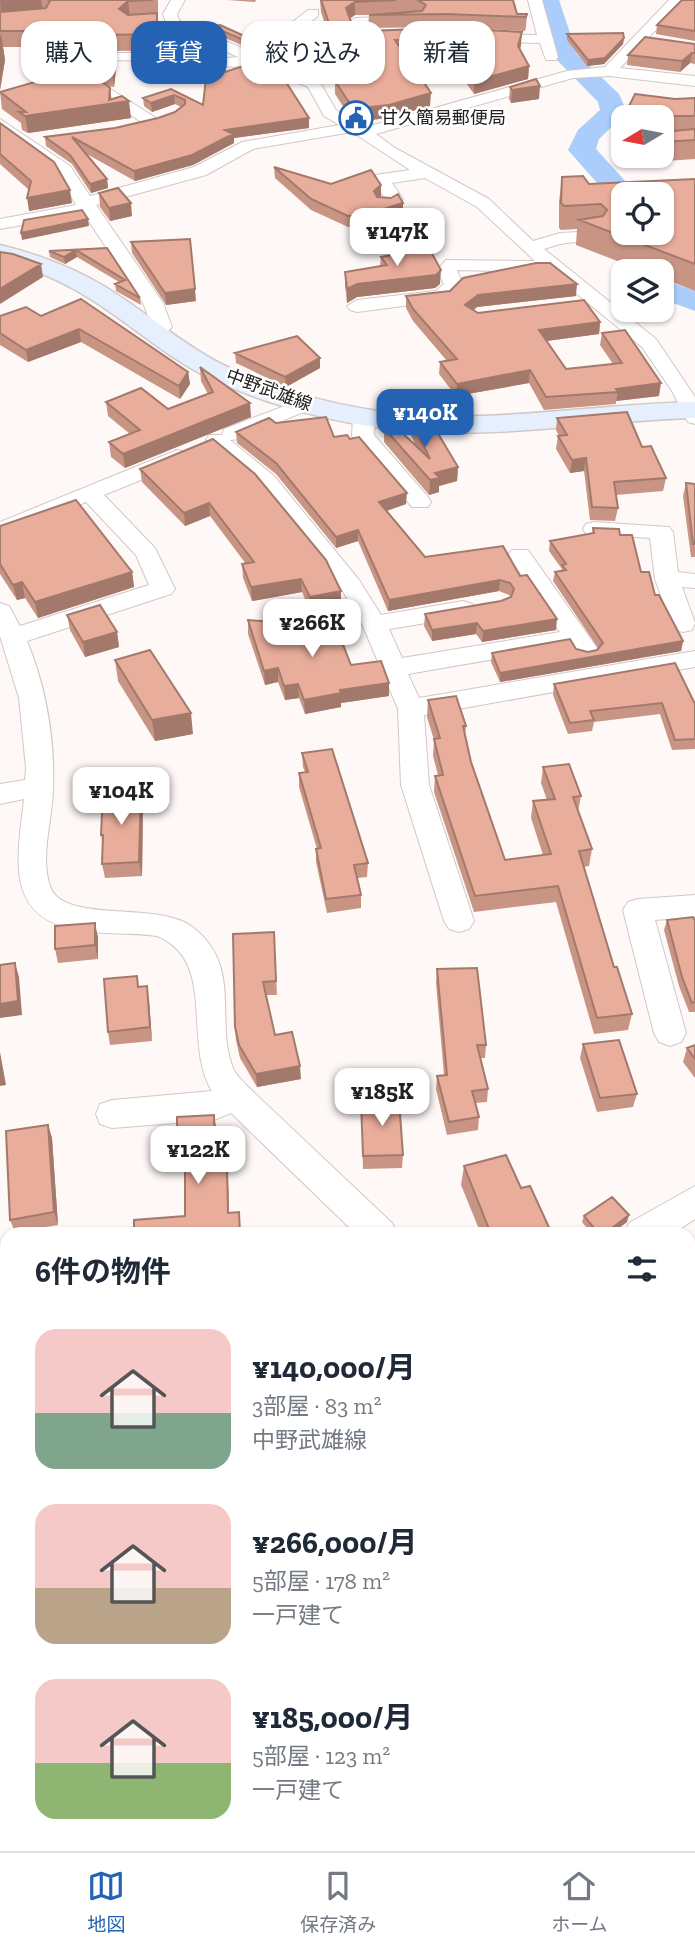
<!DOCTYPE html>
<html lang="ja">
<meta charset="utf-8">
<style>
body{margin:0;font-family:"Zilla Slab","Noto Sans JP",serif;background:#f6f6f7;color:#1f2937;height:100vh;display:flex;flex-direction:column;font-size:26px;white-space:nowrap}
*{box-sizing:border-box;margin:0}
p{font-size:23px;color:#747a83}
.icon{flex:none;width:38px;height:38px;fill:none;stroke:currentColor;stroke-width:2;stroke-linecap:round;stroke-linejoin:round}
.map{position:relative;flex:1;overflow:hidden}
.side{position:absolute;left:0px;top:1227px;width:696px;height:625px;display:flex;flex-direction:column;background:#fff;border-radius:21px 21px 0 0;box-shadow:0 2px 5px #0004}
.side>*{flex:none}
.banner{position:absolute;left:21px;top:21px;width:654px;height:63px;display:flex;gap:14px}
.needle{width:46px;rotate:260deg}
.buttons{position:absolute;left:611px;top:105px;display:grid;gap:14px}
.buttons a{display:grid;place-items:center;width:63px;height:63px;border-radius:14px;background:#fff;box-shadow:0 2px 5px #0004;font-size:35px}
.price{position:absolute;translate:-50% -60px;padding:0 16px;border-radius:14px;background:#fff;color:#222;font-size:23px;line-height:46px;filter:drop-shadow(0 2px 4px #0008)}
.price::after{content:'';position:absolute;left:50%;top:42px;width:21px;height:16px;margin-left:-10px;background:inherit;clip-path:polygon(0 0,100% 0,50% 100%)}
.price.current{background:#2463b4;color:#fff}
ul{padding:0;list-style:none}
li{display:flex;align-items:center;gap:21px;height:175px;padding:0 35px}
li span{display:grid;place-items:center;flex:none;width:196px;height:140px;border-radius:21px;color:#555}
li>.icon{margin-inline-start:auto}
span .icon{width:84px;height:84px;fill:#fffc;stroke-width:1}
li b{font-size:30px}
h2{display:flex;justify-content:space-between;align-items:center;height:84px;padding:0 35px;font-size:30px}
.pill{padding:0 24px;border-radius:21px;background:#fff;box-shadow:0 2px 5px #0004;font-size:24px;line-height:63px}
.pill.current{background:#2463b4;color:#fff}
.tab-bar{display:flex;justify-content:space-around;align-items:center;height:98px;border-top:2px solid #e0e1e3;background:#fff;font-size:19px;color:#747a83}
.tab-bar a{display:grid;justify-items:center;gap:4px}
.tab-bar .current{color:#2463b4}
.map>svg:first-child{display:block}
</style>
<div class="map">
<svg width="695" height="1851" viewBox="0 0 695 1851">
<rect width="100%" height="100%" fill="#fef8f7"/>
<path fill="#f4c3b5" d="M0 1247 7 1269V1844H339L342 1851H0Z"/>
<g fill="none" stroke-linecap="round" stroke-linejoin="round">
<path fill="#abcdfb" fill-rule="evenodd" d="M537 0H559L577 54 619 94 627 112 599 139 596 149 637 194H623V204L613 201 568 150 578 130 600 110 598 102 554 57Z
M625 233H655L648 261 650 271H623V276C614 262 621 248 625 233Z
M662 279 695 291V311L662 299Z"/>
<defs>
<path id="street" d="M171 0H185L177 14 179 20 184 24 252 52 257 32 286 27 308 10H318V16L295 34 269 38 266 58 319 81 336 110 366 127 567 71 605 67 669 0H684L620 68 695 76V86L609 76 573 78 376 134 395 148 489 199 533 241 560 233 598 231 601 235 598 239 560 244 544 249 656 339 695 397V424L688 422 672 391 642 347 550 272 457 270 463 285 449 300 357 312 350 310 347 306 357 300 436 291 444 284 437 270 446 260 535 261 477 207 425 178 392 183 403 199 391 207H379L376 203 384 197 373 179 375 175 410 170 352 132 253 149 206 175 96 205 163 303 172 327 161 338 154 340 144 334 152 326 143 303 84 214 0 229V219L76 205 58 173 0 132V119L70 166 90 196 194 167 242 142 339 125 324 116 308 87 257 66 215 67 191 61 88 60 86 57 88 54 93 53H191L215 59 238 57 167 25 163 14Z
M528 0H542L558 57 556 60H546L540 43 475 41 473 38 480 34 537 35Z
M409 16 414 17V23L363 26 369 33 415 32 417 35C406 44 367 42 354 37L348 22 355 18Z
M104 85 156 118 158 121 156 124H144L99 93 96 90 99 87Z
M303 399 310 401 313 405 310 409 240 439 230 440 274 476 359 580 381 615 463 601 472 604 475 609 472 614 463 617 389 629 402 658 560 632 508 555 512 550H528L599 651 595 657 586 659 577 657 570 646 408 674 419 698 695 651V667L424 715 429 785 474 921 469 929 459 932 449 929 444 921 401 785 398 709 362 624 341 588 258 486 206 440 209 435H222L224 429Z
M364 410 371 412 375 416 374 435 428 497 431 502 428 507H412L352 436 353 416 357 412Z
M177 450 185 452 188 457 185 462 104 495 155 548 175 589 171 594 27 641C46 687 55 740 53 791 52 821 40 857 50 886 62 924 156 901 191 926 244 965 214 1021 233 1068 235 1074 242 1080 246 1085L392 1223 397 1234H356L231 1113 214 1120 112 1128 100 1124 96 1114 100 1104 112 1100 212 1091C182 1043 218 961 157 936 131 932 103 935 76 930 3 916 18 856 24 799L0 804V784L25 780 26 768 19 698 0 636V603L9 606 20 626 149 585 136 555 86 502 0 537V522Z
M594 522 669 527 673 532 678 572 695 574V588L682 587 695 623 692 630 683 632 674 630 671 624 655 579 650 538 586 534 583 529 586 524Z
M695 895V917L655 920 686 1033 681 1042 670 1046 659 1042 654 1033 623 910 628 902 638 899Z
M695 1186V1219L672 1234H624L629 1223Z
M690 1444 695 1445V1483L690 1482Z
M690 1735 695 1736V1780L690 1779Z
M690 1823 695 1825V1851H664L663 1844H690Z"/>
<path id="secondary" d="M0 245C38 254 74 268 107 288 152 316 192 353 241 373 301 398 366 413 431 416 519 419 607 404 695 402V418C607 420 519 436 431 432 360 429 285 412 220 383 173 363 135 327 92 300 63 281 33 269 0 259Z"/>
</defs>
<use href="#street" stroke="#d1c8c5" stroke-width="2"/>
<use href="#secondary" stroke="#d1c8c5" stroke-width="3"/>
<use href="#street" fill="#fff" fill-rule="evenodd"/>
<use href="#secondary" fill="#e5effe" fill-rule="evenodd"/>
</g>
<path fill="#c89585" d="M0 0H158V16H157L158 34 213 33V27L251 39V45L246 47 223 37 224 54 215 56 191 50 114 51 116 68 114 87 107 86 110 88 111 99 131 118 28 133 22 130 21 123 2 109 0 92 42 80 53 47H3L5 60 0 90Z
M227 0H256L255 2Z
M320 0H513L517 14H527L526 27 525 31 445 27 368 28 369 15H370H355L349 19 351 22V36L329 37 321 12Z
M695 0V41L656 34 657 25Z
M368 31 521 45 520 49 529 66 528 79 474 94 444 53H403L430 106 389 118 360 121 348 114 335 94V81H374L375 59 368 44Z
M567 34 624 38 623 44 604 64 587 66 567 40Z
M695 44V64L690 63 680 72 627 65 628 55Z
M510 87 539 99 511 103 509 99Z
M171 89 203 105 309 128 234 138V143L193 165 135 181 85 153 107 179 108 188 91 193 72 164 46 146 45 137 115 128 158 118 175 112 181 107 175 104 152 112 144 106 143 98Z
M635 94 675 99 695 98V159L651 162 647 156H662V117H624Z
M0 123 72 203 29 211V190L0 164Z
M274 167 331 184 381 196 379 197 391 198 403 203V215L375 224 371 221 356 227H348L311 210 275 178Z
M562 177 589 184 695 179V291L662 278V271H643L576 245 577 229 561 230 559 228V202Z
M99 193 132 216 110 221 100 207Z
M131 242 196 301 166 305 132 253Z
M107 248 140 298 141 305 116 291 115 284 119 282 77 257 65 264 50 257 49 251Z
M381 257 440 284 435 288 357 297 347 303 345 286V272L380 266Z
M450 291 576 296 477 307 474 310 478 313 600 322 599 334 547 341 566 369 613 364 600 345 602 333 659 396 616 401V404L544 410 529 383 456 396 439 374 440 362 447 361 413 321 406 308V296Z
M81 299 188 372 190 384 180 399 81 342 28 362 0 345V316H41Z
M235 353 320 368 286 387 236 363Z
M200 367 251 417 125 468 111 457 109 442 130 434 108 416 106 402 168 409 208 394 201 381Z
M557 418 642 447 666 478 663 491 616 495 618 508 615 521 590 520 584 471 570 473 556 449 558 436H559L556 430Z
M411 419 458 467 457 481 439 486V492L429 495 384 442V428L416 447 410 433Z
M276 423 334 437 350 439 406 504 386 511 425 557 520 576 556 630 482 642 476 634 432 641 424 626 425 614 501 601 511 597 509 595 499 591 388 611 358 541 336 548 276 474 237 443 236 432Z
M213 439 341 604 310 610 302 592 252 601 243 578 242 564H246L210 516 185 526 142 482 140 469Z
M686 483 695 484V557H691L683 496Z
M0 526 132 572 134 587 38 618 25 598 17 600 0 574Z
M593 528 620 535 655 595 683 641 681 651 500 682 491 662 492 653 576 649 588 652 597 650 598 648 553 581 555 572 561 571 562 569 549 551 550 541 592 534Z
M67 615 117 632 119 647 85 657 70 630Z
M248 620 389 683V696L341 703V707L305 714 299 698 285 700 278 682 265 685 248 634Z
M115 660 193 734 155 741 118 681Z
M554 684 695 704V749L672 750 660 714 594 722 592 731 568 734 553 695Z
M428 700 466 726 465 736 471 762 505 860 543 855 531 818 533 801 547 800 541 783 543 767 581 796 578 812 592 849 589 866 583 867 614 967 632 1014 628 1030 594 1034 556 902 474 912 434 792 435 776 438 775 433 756 434 740 427 717Z
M302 753 368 863 367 877 357 878 361 895V908L327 913 316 862V849H317L299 787V773L305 772 303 767Z
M143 805 142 876 105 878 102 864 103 846 101 835Z
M667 920 695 921V1012H689L679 986 664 930Z
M274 932 277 995H266L275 1035 301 1079 257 1087 240 1058 236 1040 235 1027Z
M98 937V959L58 963 55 949Z
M437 969 486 1045 485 1058H481L488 1089 487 1102 476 1103 479 1117 478 1130 447 1135 436 1089 437 1076 444 1075 436 983Z
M139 987 149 1000 152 1041 110 1045 108 1032Z
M583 1044 637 1094 633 1107 597 1112 580 1058Z
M695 1045V1078L683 1062 687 1048Z
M361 1101 403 1155 402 1168 363 1169Z
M214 1115 216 1128 217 1168H227L228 1180 229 1213 185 1216V1169H179L177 1157Z
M48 1125 52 1138 58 1225 15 1232 10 1220Z
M464 1166 521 1188 552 1234H481L461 1185Z
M584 1216 627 1222 611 1234H592L582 1222Z
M695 1375V1432L690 1429V1387Z
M609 1844H661L660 1851H609Z"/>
<path fill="#a3796c" d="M0 0H41L43 11 1 16Z
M128 1 130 17 119 9Z
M355 2V15L346 21V8Z
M522 32 521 45 517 58 518 46Z
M1 33 5 60 0 90V37Z
M85 35 87 51 84 56 82 39Z
M223 37 224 54 215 56 214 40Z
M624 38 623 44 604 64 587 66 588 60Z
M251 39V45L246 47V41Z
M114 51 116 68 114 87 112 70Z
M692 53 690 63 680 72 682 61Z
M529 66 528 79 474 94V81Z
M97 68 99 84 91 73Z
M540 86 539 99 511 103 512 90Z
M110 88 112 103 129 101 131 118 28 133 25 116 109 100Z
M431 93 430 106 389 118 360 121 361 108Z
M174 95 175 104 152 112 151 103Z
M674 116 671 135 664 123Z
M309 118V128L234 138V143L193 165 135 181 134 171 225 130Z
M107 179 108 188 91 193 90 184Z
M381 185V196L373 203 374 191Z
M70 190 72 203 29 211 27 198Z
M131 203 132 216 110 221 109 208Z
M403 203V215L375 224V212Z
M371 209V221L356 227V216Z
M88 219 89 226 22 240 21 233Z
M76 250 77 257 65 264 64 257Z
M41 264 43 277 0 304V289Z
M441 270 440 284 435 288 357 297 347 303V289L357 284Z
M577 284 576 296 477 307 465 317V305L478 295Z
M195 289 196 301 166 305 165 293Z
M600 322 599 334 538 342 539 330Z
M79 329 81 342 28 362 26 350Z
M320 358V368L286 387 285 377Z
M530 370 529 383 456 396 457 384Z
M188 372 190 384 180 399 179 386Z
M661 383 659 396 616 401 618 392 616 389Z
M250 403 251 417 125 468 123 454Z
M586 458 584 471 570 473 572 460Z
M458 467 457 481 439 486V492L429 495 430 480 435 473Z
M407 493 406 504 378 514 379 502Z
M209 503 210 516 185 526 184 513Z
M358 530V541L336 548V537Z
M132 572 134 587 38 618 35 602Z
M301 579 302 592 252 601 251 587Z
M500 580 499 591 388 611 389 600Z
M22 582 25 598 17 600 13 585Z
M341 591V604L310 610V597Z
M557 619 556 630 482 642 483 631Z
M477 623 476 634 432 641V630Z
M117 632 119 647 85 657 83 642Z
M683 641 681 651 500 682V673Z
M278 668V682L265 685 264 671Z
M389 683V696L341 703V707L305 714 304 700 340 690Z
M298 684 299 698 285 700 284 686Z
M191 713 193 734 155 741 152 720Z
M141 790 143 805 142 876 139 862Z
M95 923 98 937V959L95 945Z
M15 963 19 977 22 1015 0 1018V1004Z
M147 986 149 1000 152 1041 150 1027Z
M0 1052 6 1085 0 1086Z
M300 1066 301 1079 257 1087 256 1074Z
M214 1115 216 1128 217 1181 215 1168Z
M48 1125 52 1138 58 1225 54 1212Z
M227 1168 228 1180 229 1226 228 1213Z
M629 1215 627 1222 611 1234H604Z"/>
<path fill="#e9ad9b" stroke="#a3796c" stroke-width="2" fill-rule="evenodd" d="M48 0H153L128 1 119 9 128 15 157 13V34L192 23 223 37 214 40 190 34 85 35 82 39 84 45 104 46 114 51 112 70 97 68 91 73 110 88 109 100 122 96 129 101 25 116 19 112H26L0 92 42 80 58 31H0V12L46 8 50 1Z
M321 0H396L355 2 346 8 351 22 329 23Z
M418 0H513L517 14H527L526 17 446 14 369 15 422 11 426 5Z
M682 0H695V31L657 25Z
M220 25 251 39 246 41 213 27Z
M446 28 522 32 518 46 529 66 474 81 445 40H395L431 93 389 105 361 108 348 101 335 81H374L375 46 368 31Z
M623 33 624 38 605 58 588 60 567 34Z
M645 37 695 44V53H692L682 61 628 55Z
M259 61 277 68 309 118 225 130 233 134 192 155 134 171 72 137 107 179 90 184 70 155 45 137 115 128 158 118 175 112 185 104V100L174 95 151 103 143 98 171 89 203 105 206 78Z
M536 79 540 86 512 90 510 87Z
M635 94 675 99 695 98V116H674L664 123 673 131 695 129V140L662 142V117L624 116Z
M0 123 54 162 70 190 27 198 31 181 0 154Z
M274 167 331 184 371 170 381 185 374 191 377 197 391 198 398 194 403 203 375 212 371 209 356 216H348L311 199Z
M583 176 589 184 695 179V264L579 220 603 216 607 210 601 204 564 206 561 203 562 177ZM623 194H662V233H623Z
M118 188 131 203 109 208 99 193Z
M82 210 88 219 21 233 24 220Z
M190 239 195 289 165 293 131 242Z
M107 248 140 298 115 284 125 280 76 250 64 257 49 251Z
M429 248 441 270 436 275 357 284 347 289 345 272 387 265 381 257Z
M0 252 13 254 41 264 0 289Z
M536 263H550L577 284 478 295 465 305 478 313 584 300 600 322 539 330 566 369 622 363 602 333 625 330 661 383 616 389 618 392 546 397 530 370 457 384 440 362 457 359 413 309 406 296 450 291 463 278Z
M81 299 188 372 179 386 79 329 26 350 0 333V316L26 307 41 316Z
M297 336 320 358 285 377 235 353Z
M200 367 250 403 123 454 109 442 140 430 106 402 141 388 168 409 213 392Z
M627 412 642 447 651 446 666 478 614 482 618 508 592 507 586 458 572 460 558 436 567 435 557 418Z
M326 417 334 437 347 435 350 439 359 437 407 493 379 502 425 557 503 546 520 576 527 575 557 619 483 631 477 623 432 630 425 614 501 601 511 597 514 589 510 583 500 580 389 600 358 530 336 537 276 463 236 432 269 418 276 423Z
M411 419 430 420 458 467 435 473 440 478 430 480 384 428 394 425 430 459Z
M213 439 255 474 326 560 341 591 310 597 301 579 251 587 242 564 254 562 209 503 184 513 140 469Z
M686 483 695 484V544H693Z
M76 500 132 572 35 602 22 582 13 585 0 564V526Z
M593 528 619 529 620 535H632L641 572H649L655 595H659L683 641 500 673 492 653 570 639 576 649 588 652 597 650 603 643 555 572 566 570 562 565 566 564 550 541 594 533Z
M100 605 117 632 83 642 67 615Z
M248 620 336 627 351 665 381 661 389 683 340 690 341 693 304 700 298 684 284 686 278 668 264 671Z
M150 650 191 713 152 720 115 660Z
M675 663 695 704V739L675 740 662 703 590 711 594 720 570 723 554 684Z
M456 696 466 726H463L471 762 505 860 551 854 533 801 555 799 543 767 569 764 581 796 573 797 592 849 579 851 614 967H617L632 1014 597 1018 558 886 475 896 435 776 443 775 434 739 440 738 428 700Z
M332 749 368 863 354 865 361 895 326 899 316 849 321 848 299 773 308 772 302 753Z
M141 790 139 862 102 864 103 835H101L103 792Z
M693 917 695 921V1002L692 1003 682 977 667 920Z
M95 923V945L55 949V926Z
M274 932 276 981 263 982 275 1035 292 1032 300 1066 256 1074 239 1045 235 1027 233 934Z
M15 963 18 1001 0 1004V965Z
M477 968 486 1045H477L488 1089 472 1091 479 1117 449 1122 437 1076 447 1075 437 969Z
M137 976 138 987 147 986 150 1027 108 1032 104 979Z
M619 1040 637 1094 600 1098 583 1044Z
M695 1045V1059L687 1048Z
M399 1100 403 1155 363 1156 361 1101Z
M214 1115 215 1168H227L228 1213 239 1212 240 1234H134V1220L185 1216V1156L177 1157V1117Z
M48 1125 54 1212 10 1220 6 1131Z
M506 1155 521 1188 530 1186 552 1234H491L464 1166Z
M612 1197 629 1215 604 1234H599L584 1216Z
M695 1375V1419L690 1416V1387Z
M613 1844H661L660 1851H613Z"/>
<defs>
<symbol id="civic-ring" viewBox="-11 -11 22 22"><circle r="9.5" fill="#fff" stroke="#2463b4" stroke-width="1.5"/><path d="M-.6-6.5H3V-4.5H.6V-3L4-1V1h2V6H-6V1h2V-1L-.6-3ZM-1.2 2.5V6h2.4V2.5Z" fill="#2463b4"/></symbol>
</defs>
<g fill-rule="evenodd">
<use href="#civic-ring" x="337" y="99" width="38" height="38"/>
</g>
<g text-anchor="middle" stroke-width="5" stroke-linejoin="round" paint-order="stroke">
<g font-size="18" fill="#23201f" stroke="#fff" text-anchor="start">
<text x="380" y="124">甘久簡易郵便局</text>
</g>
<g font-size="18" fill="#23201f" stroke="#fff">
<text transform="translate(269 390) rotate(20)" y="6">中野武雄線</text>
</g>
</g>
</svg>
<div class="buttons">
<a><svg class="needle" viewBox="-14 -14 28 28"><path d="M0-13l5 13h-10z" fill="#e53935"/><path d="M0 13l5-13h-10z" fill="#747a83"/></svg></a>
<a><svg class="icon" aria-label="locate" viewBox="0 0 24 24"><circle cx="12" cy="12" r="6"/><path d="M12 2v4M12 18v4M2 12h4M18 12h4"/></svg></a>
<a><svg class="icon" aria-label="layers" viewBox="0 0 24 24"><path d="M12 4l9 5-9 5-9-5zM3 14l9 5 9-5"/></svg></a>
</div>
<b class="price" style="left:397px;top:268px">¥147K</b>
<b class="price current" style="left:425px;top:449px">¥140K</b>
<b class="price" style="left:312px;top:659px">¥266K</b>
<b class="price" style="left:121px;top:827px">¥104K</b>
<b class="price" style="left:382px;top:1128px">¥185K</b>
<b class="price" style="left:198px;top:1186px">¥122K</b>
<div class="banner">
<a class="pill">購入</a>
<a class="pill current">賃貸</a>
<a class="pill">絞り込み</a>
<a class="pill">新着</a>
</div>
<section class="side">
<h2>6件の物件<svg class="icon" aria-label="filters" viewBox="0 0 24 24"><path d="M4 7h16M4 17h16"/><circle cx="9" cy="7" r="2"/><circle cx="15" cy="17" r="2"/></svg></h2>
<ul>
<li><span style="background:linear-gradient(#f6c9c9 60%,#7fa58c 0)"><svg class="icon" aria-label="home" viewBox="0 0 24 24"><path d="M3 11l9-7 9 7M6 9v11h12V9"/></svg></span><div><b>¥140,000/月</b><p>3部屋 · 83 m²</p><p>中野武雄線</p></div></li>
<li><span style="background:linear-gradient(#f6c9c9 60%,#b9a48a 0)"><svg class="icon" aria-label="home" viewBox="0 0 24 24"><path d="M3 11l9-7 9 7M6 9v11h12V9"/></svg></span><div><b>¥266,000/月</b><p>5部屋 · 178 m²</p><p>一戸建て</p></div></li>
<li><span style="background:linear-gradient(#f6c9c9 60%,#8fb573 0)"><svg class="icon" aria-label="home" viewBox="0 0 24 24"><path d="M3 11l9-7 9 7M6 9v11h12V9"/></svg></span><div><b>¥185,000/月</b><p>5部屋 · 123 m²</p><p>一戸建て</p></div></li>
</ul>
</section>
</div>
<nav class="tab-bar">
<a class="current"><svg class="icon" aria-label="map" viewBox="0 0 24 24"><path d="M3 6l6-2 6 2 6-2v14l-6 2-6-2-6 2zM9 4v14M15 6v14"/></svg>地図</a>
<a><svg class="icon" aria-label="saved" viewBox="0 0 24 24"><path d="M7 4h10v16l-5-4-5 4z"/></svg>保存済み</a>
<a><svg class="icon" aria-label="home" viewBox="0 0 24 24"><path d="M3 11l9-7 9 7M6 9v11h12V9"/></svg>ホーム</a>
</nav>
